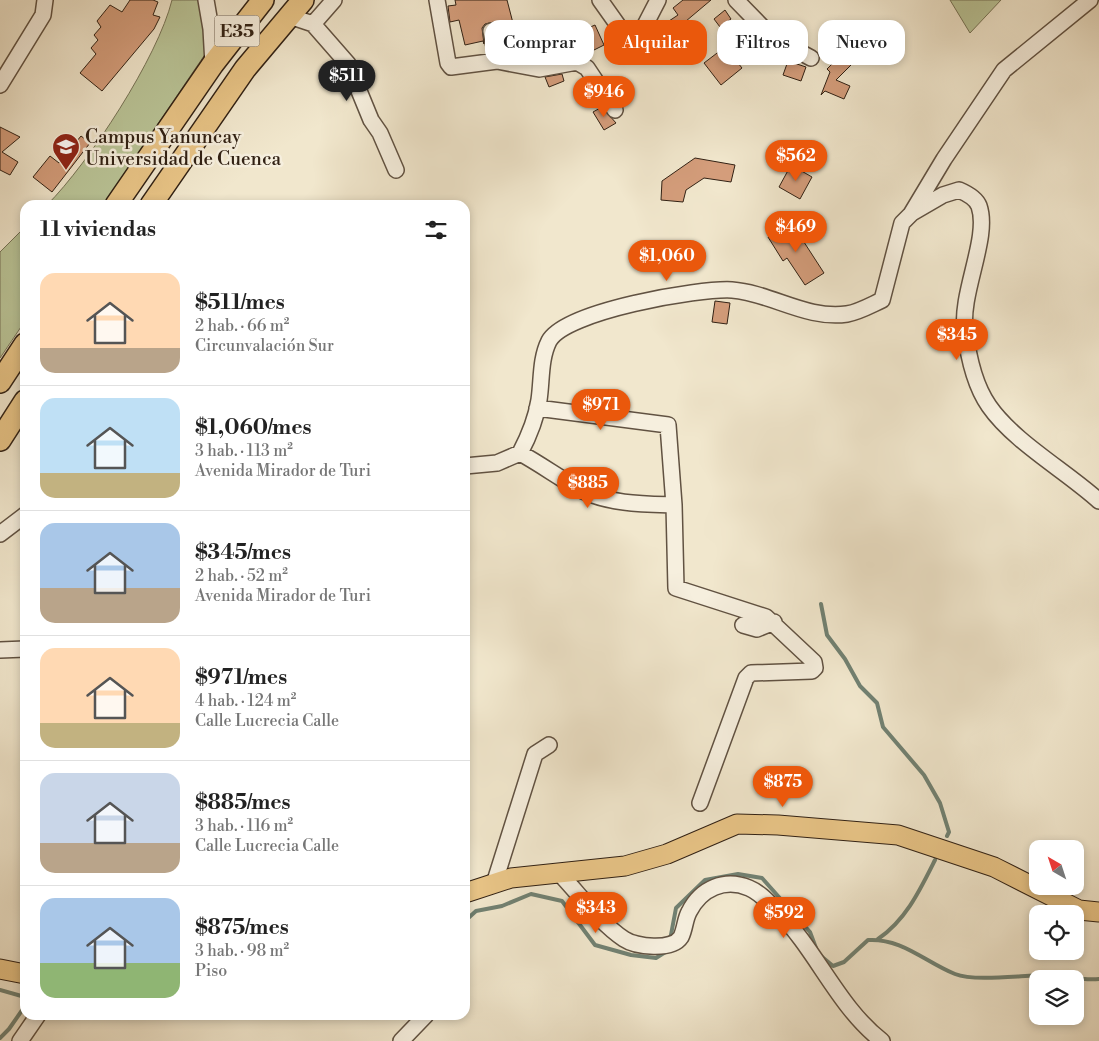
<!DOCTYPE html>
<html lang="es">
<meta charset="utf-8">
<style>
body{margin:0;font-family:"Libre Bodoni",serif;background:#f6f6f6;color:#222;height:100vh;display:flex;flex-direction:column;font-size:19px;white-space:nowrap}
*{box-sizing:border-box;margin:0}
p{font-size:16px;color:#767676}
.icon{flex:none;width:28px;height:28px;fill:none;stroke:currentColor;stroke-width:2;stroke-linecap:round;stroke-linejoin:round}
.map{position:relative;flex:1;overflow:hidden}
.drawer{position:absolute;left:20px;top:200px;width:450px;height:820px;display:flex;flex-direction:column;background:#fff;border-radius:15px;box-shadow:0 2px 8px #0003}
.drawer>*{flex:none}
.guide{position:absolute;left:485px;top:20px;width:475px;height:45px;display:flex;gap:10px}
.needle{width:32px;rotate:321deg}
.buttons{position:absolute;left:1029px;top:840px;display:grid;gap:10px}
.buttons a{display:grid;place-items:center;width:55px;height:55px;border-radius:10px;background:#fff;box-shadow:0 2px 8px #0003;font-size:25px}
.price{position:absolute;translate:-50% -42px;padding:0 11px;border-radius:18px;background:#ea580c;color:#fff;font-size:16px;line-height:32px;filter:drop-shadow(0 1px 2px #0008)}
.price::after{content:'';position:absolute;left:50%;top:30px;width:15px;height:11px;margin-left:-8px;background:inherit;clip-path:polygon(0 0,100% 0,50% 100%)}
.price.active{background:#222;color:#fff}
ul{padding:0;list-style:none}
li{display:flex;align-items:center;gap:15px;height:125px;padding:0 20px}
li+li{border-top:1px solid #e0e0e0}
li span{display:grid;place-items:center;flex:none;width:140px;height:100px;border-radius:15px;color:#555}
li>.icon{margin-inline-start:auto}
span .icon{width:60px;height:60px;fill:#fffc;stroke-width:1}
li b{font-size:21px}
h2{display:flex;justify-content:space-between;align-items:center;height:60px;padding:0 20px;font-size:21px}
.tag{padding:0 18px;border-radius:15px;background:#fff;box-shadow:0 2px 8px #0003;font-size:18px;line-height:45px}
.tag.active{background:#ea580c;color:#fff}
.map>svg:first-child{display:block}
</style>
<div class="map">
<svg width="1099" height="1041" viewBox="0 0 1099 1041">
<rect width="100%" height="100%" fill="#f1e7cd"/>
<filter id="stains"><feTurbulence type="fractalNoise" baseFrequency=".004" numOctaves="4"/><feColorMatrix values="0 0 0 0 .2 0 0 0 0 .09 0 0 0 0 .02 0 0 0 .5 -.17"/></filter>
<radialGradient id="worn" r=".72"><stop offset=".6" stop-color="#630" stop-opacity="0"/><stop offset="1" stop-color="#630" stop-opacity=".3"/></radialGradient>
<path fill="#bac598" stroke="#767356" d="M172 0H203L212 44 103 205H47C89 163 158 57 172 0Z
M950 0H1001L970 33Z
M25 227V321L0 358V252Z"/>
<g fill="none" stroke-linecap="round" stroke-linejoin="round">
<path stroke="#718172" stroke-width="4" d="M821 604 827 635 845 659 860 686 877 703 883 727 924 775 940 803 949 832 947 836
M465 921 476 911 502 906 531 894 562 901 595 945 631 955 656 958 667 951
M878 939C906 920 920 890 935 860
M670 940 676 908 705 880 738 874 762 878 810 932 816 948
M821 956 833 966 844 962 868 940C902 938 925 962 955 974 975 982 1023 975 1046 975 1064 975 1081 981 1099 979
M0 990 25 997
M0 1038 9 1029 25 1006"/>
</g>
<path fill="#d49d7b" stroke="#312114" d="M130 0H153L158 2 153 15 160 17 154 29 102 91 80 73 96 54 91 48 98 40 94 35 101 27 97 21 110 5 122 12Z
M455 0H507L520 50 505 53 500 29 494 22 485 24 482 28 484 44 483 41 465 45 459 20 450 22 448 6 456 5Z
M683 0H711L673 32 666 23 678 15 673 8Z
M725 10 731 19 720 27 714 19Z
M826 24 839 28 835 38 822 34Z
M595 25 604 45 590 52 581 31Z
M851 45 861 55 836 80 850 86 844 99 825 91 821 95 830 72 827 69Z
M725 47 742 68 721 85 704 63Z
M788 61 806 67 801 81 783 75Z
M562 74 564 81 549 87 545 77Z
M602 107 616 123 604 130 593 112Z
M0 127 20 137 2 152 18 162 10 175 0 170Z
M81 136 90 143 52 192 33 177 50 156 59 163Z
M695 158 735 165 731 182 704 178 686 190 683 202 661 200 662 181Z
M791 165 812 177 800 199 779 187Z
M791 222 824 273 805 285 787 258 783 261 768 237Z
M715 301 730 303 727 324 712 322Z"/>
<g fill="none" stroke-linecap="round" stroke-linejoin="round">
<defs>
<path id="minor" d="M206 0 211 29 213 64
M437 0 448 63 451 67 497 61 539 69 577 62 587 68 615 110
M600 0 622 31 627 34 642 31 658 0
M736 0 772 37 811 58
M289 16 313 24 334 0
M313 24 348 64 371 120 380 133 396 170
M491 31 497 61
M0 85 43 15 45 0
M912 213 943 195 959 190C966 193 976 198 979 206 990 237 960 293 965 330 968 355 975 386 989 406 1014 442 1066 471 1099 501
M537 408 668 425 674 505 676 588 766 617 814 662 815 668 812 671 751 673 746 678 700 803
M520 453C542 465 562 480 583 491 611 504 643 504 674 505
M465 466 497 463 520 453C529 436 536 419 539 400 542 380 540 359 549 341 565 311 699 288 732 290 771 293 807 320 847 314 859 312 871 305 882 300L902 223 911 214 944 159 1004 70 1090 0
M0 534 25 515
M743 625 757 629 774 622
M0 650 25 649
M560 874C580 895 600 923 624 939 636 947 672 951 681 937 685 929 685 919 689 912 701 888 725 878 749 888 761 893 769 903 778 912 817 951 838 1007 882 1041
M494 884 535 754 549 745
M20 1041 38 1015
M401 1041 426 1015"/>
<path id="major" d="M465 893 511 878 625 866 667 854 737 824 778 825 898 835 994 867 1079 910 1099 912
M0 969 25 974"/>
<path id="highway" d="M116 205 213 64 263 0
M151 205 245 69 303 0
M0 382 25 344
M0 440 25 401"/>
</defs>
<use href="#minor" stroke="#615242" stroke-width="18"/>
<use href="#major" stroke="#312114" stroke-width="21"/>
<use href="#highway" stroke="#312114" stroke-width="24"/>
<use href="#minor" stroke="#f6efde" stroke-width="15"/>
<use href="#major" stroke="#e8c486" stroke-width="19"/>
<use href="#highway" stroke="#e8c486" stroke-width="21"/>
</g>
<defs>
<symbol id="university-pin" viewBox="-11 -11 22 30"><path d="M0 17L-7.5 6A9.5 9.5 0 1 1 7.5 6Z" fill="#8f2418" stroke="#f6efde"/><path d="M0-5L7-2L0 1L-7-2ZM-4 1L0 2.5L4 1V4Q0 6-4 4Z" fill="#fff"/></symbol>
</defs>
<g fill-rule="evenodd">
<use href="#university-pin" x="50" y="131" width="32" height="43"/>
</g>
<g text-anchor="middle" stroke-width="5" stroke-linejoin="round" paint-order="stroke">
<rect fill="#f6efde" stroke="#6c5f51" stroke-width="1" x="214.5" y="15.5" width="45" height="31" rx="4"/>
<g font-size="18" font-weight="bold" fill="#312114">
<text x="237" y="37">E35</text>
</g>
<g font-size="19" fill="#312114" stroke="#f6efde" text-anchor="start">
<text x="85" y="143">Campus Yanuncay<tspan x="85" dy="22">Universidad de Cuenca</tspan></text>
</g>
</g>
<rect width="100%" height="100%" filter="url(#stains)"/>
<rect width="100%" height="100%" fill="url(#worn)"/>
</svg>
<div class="buttons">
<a><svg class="needle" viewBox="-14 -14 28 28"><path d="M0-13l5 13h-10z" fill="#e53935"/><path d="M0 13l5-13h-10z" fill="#767676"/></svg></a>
<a><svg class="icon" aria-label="locate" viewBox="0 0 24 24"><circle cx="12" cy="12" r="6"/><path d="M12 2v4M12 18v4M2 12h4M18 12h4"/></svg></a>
<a><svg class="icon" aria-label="layers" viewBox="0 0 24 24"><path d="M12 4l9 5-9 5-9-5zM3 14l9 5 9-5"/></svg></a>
</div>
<b class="price active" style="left:347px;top:102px">$511</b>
<b class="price" style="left:604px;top:118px">$946</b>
<b class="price" style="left:796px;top:182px">$562</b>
<b class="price" style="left:796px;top:253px">$469</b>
<b class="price" style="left:667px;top:282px">$1,060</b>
<b class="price" style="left:957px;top:361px">$345</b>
<b class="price" style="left:601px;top:431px">$971</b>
<b class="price" style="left:588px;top:509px">$885</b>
<b class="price" style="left:783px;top:808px">$875</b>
<b class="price" style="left:596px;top:934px">$343</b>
<b class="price" style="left:784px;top:939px">$592</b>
<div class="guide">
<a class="tag">Comprar</a>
<a class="tag active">Alquilar</a>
<a class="tag">Filtros</a>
<a class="tag">Nuevo</a>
</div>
<section class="drawer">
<h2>11 viviendas<svg class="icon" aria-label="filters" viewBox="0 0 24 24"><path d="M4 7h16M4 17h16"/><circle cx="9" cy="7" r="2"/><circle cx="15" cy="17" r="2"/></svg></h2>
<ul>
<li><span style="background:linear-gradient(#ffd9b3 75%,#b9a48a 0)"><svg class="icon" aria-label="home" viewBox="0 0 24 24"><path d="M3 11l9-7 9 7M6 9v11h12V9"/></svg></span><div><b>$511/mes</b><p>2 hab. · 66 m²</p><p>Circunvalación Sur</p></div></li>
<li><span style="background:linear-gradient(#bfe0f5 75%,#c2b280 0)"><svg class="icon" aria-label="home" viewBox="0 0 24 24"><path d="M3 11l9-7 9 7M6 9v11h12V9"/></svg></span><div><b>$1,060/mes</b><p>3 hab. · 113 m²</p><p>Avenida Mirador de Turi</p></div></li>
<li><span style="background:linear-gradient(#a9c7e8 65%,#b9a48a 0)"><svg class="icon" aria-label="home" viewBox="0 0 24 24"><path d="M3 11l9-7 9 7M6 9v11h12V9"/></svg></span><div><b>$345/mes</b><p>2 hab. · 52 m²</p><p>Avenida Mirador de Turi</p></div></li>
<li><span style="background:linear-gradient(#ffd9b3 75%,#c2b280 0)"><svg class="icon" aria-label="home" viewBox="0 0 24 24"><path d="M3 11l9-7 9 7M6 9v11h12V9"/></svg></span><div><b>$971/mes</b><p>4 hab. · 124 m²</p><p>Calle Lucrecia Calle</p></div></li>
<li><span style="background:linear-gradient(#c9d6e8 70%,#b9a48a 0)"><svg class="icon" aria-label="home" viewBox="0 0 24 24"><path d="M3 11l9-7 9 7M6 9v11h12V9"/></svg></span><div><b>$885/mes</b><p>3 hab. · 116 m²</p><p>Calle Lucrecia Calle</p></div></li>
<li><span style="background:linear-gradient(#a9c7e8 65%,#8fb573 0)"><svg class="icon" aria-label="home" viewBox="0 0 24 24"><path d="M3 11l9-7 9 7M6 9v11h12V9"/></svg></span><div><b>$875/mes</b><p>3 hab. · 98 m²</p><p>Piso</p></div></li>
</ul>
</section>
</div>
